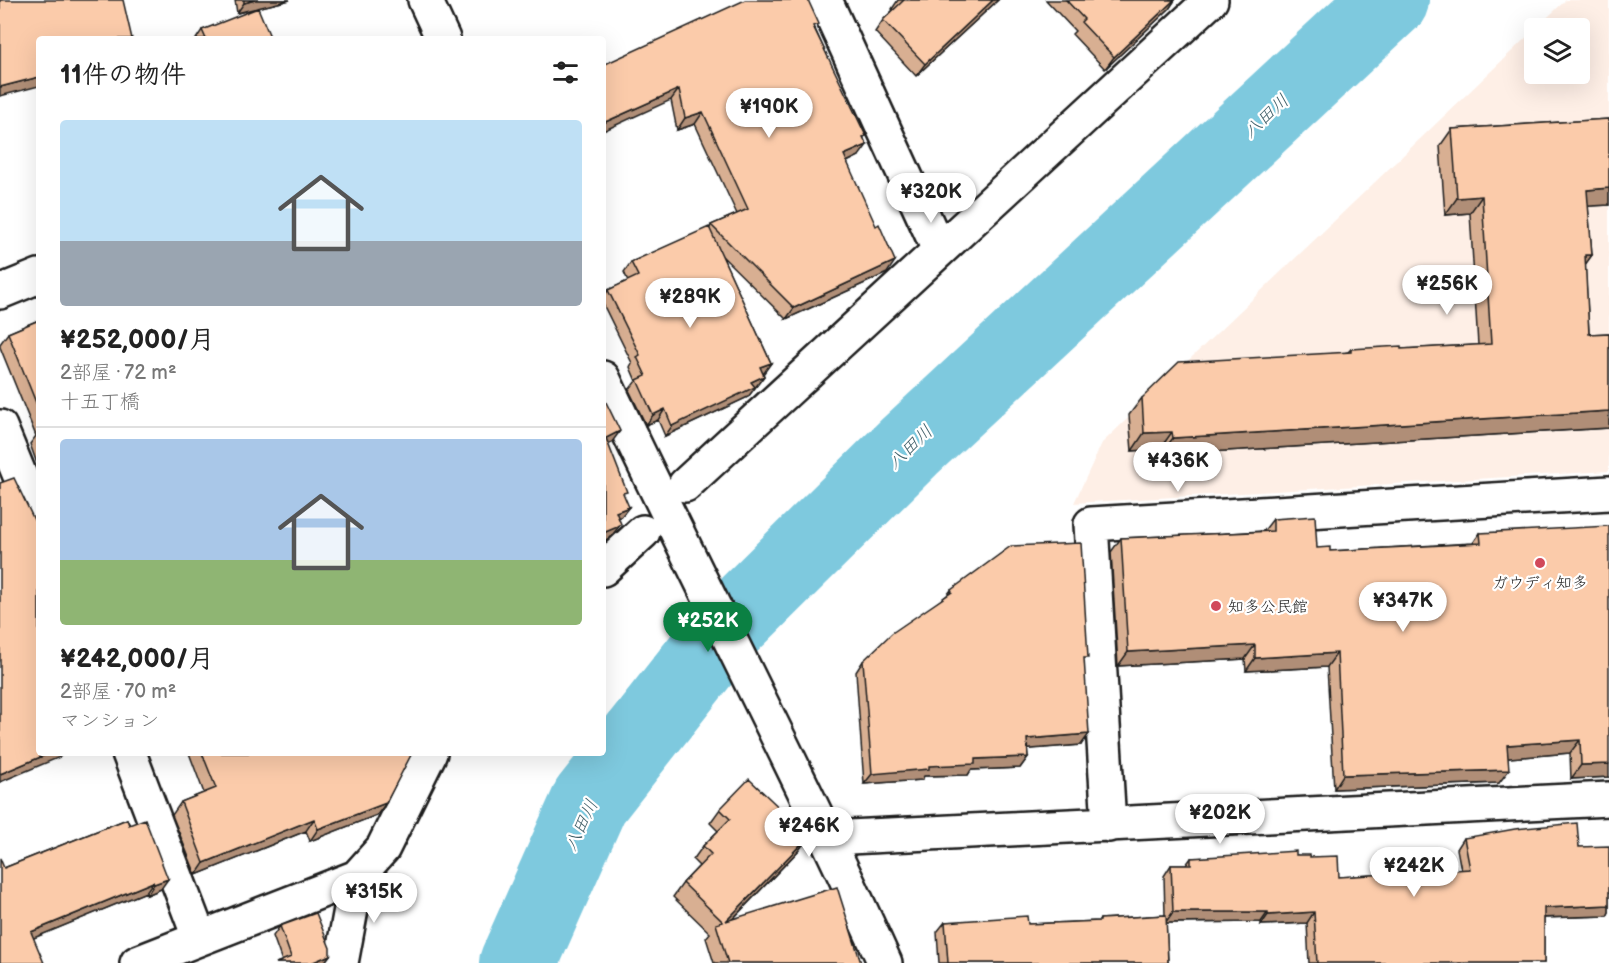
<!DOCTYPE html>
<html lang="ja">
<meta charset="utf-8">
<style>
body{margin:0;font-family:"Balsamiq Sans","Klee One",sans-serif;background:#f6f6f6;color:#222;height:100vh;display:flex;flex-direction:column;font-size:22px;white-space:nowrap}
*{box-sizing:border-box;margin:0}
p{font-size:20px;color:#767676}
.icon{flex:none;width:33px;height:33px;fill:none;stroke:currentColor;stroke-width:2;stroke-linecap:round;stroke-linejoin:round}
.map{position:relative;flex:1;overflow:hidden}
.side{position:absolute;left:36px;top:36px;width:570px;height:720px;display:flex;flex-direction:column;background:#fff;border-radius:6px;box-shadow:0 6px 24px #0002}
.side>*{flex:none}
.tools{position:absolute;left:1524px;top:18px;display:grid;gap:12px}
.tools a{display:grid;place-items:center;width:66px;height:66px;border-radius:6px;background:#fff;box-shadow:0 6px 24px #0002;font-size:30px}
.price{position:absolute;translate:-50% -51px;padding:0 14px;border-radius:21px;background:#fff;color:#222;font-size:20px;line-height:39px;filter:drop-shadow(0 2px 3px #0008)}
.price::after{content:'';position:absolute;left:50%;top:36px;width:18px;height:14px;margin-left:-9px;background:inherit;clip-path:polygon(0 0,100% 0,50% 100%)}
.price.active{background:#0b8043;color:#fff}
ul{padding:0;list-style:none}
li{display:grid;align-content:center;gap:12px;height:318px;padding:0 24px}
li+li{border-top:2px solid #e0e0e0}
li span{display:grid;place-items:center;height:186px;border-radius:6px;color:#555}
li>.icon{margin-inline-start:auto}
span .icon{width:108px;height:108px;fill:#fffc;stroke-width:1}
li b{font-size:26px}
h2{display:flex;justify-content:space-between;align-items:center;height:72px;padding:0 24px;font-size:26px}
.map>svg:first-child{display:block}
</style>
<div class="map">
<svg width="1609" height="963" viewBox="0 0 1609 963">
<rect width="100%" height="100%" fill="#fff"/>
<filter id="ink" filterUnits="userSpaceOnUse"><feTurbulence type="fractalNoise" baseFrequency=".0167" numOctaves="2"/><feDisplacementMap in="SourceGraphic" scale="12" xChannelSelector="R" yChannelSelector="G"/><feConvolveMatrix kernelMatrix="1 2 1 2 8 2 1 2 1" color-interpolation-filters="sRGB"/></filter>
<g filter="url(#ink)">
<path fill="#feefe6" d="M1566 0H1609V471L1074 503 1102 443 1534 30V74H1580V28H1536Z"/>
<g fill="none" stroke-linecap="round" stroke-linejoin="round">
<path stroke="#7ec9de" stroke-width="78" d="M518 963 590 801 727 627 910 446 1390 0"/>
<defs>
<path id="street" d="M425 0 443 39
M825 0 939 250
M0 292 39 276
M603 378C695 574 796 766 885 963
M0 427 39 522
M685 485 1211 0
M603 569 643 532
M129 753 199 937
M1109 825 1091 524 1609 493
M829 838 1609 799
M137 963 357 877 383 848 430 753
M341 963 357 877"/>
</defs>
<use href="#street" stroke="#1c1c1c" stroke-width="38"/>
<use href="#street" stroke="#fff" stroke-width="33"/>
</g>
<path fill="#d8af92" stroke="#1c1c1c" stroke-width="1.5" d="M235 0H290L237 13Z
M898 0H998L916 76 875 32 883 20 893 10 892 9Z
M1046 0H1175L1169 9 1105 69 1072 34 1075 31Z
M815 29 864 138 859 156 847 162 887 273 786 319 722 256 771 363 763 373 764 376 748 397 665 436 658 420 646 425 629 390 636 381 630 367 632 363 603 304V298L608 290 628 281 624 272 631 262 710 228 711 225 737 214 695 124 677 130 671 100 603 65Z
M202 30 271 39H196Z
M1609 119V205L1588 206 1592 255 1585 264 1589 334 1609 333V428L1160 455V449L1132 451 1129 415 1142 398 1348 352 1351 349H1401L1478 345 1470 213 1445 215 1440 146 1452 129Z
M39 320V469L30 444 36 436 0 347V344L8 333Z
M1273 519 1317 548 1330 551 1473 543 1480 533 1609 777 1571 779 1570 753 1508 758 1499 783 1334 789 1327 667 1246 671 1245 659 1118 666 1111 552 1121 538 1263 532Z
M951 590 1084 663 1081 745 1027 749 1028 757 1020 768 971 770 968 775 924 776 922 780 864 784 856 672 863 661 947 595Z
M189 753H410L386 803 377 815 310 841 306 831 196 875 172 815 181 802 204 793Z
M720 809 809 836 799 850 732 920 861 963H714L706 938 710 933 673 897 683 883 699 866 693 860 703 846 718 831 710 823Z
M127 819 161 889 147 895 146 892 33 938 4 868Z
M1464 838 1579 847 1609 853V912L1607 916 1544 918V963H1309L1307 923 1261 925V922L1166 923 1168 963H939L937 932 945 922 1028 924 1099 921 1100 919 1165 915 1164 876 1171 865H1186L1191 858 1296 855 1310 857 1339 877 1461 870 1457 849Z
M280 926 330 955 324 963H276L282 961 273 936Z"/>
<path fill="#b08e77" stroke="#1c1c1c" stroke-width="1.5" d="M255 0H290L237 13 244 3Z
M993 0H998L916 76 925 64Z
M1174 0H1175L1169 9 1105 69 1114 57Z
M39 77V86L0 96V87Z
M679 89 671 100 603 131V123Z
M703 112 695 124 677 130 685 118Z
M867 145 859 156 836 167 844 155Z
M1609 188V205L1575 207 1587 190Z
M1482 196 1470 213 1445 215 1457 198Z
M1585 255H1592L1580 272Z
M895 261 887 273 786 319 794 308Z
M771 363 764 373 753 378 760 367Z
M764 376 748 397 665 436 672 426 751 382Z
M665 409 658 420 646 425 653 415Z
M1609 411V428L1160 455 1173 438Z
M620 431 612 442 603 446 606 438Z
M1172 432 1160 449 1132 451 1144 433Z
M629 507 621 517 609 522 616 512Z
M621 524 613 534 608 539 603 541V533Z
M1255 645 1245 659 1118 666 1128 652Z
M1337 653 1327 667 1246 671 1255 658Z
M1089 734 1081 745 1019 750 1027 739Z
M1580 740 1570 753 1498 759 1507 745Z
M50 753H63L60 757 0 782V774Z
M1028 757 1020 768 971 770 968 775 924 776 922 780 864 784 872 774 975 759Z
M1609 764V777L1571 779 1581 765Z
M1509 770 1499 783 1334 789 1343 775Z
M386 803 377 815 310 841 318 829Z
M314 819 306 831 196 875 204 863Z
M809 836 799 850 719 933 726 921Z
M168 879 161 889 147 895 154 884Z
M153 882 146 892 24 942 31 932Z
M1609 905V912L1607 916 1536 918 1544 908Z
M1173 912H1268L1261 922 1165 923Z
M1314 912 1307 923 1261 925 1268 915Z
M330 955 324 963H311Z"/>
<path fill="#fbcbaa" stroke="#1c1c1c" stroke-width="1.5" d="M0 0H123L132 39H39V77L0 87Z
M244 0H255L244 3Z
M745 0H808L819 24 813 26 866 136 863 137 867 145 844 155 876 226 879 224 895 261 794 308 711 225 748 209 703 112 685 118 679 89 603 123V65Z
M904 0H903H993L925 64 883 20Z
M1066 0H1174L1114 57 1081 22 1084 19Z
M258 8 271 39H206L202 30Z
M1609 119V188L1587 190 1592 255H1585L1589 334 1609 333V411L1173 438 1172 432 1144 433 1142 398 1179 362 1351 352V349L1401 346V349L1491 344 1482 196 1457 198 1452 129Z
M709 227 771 363 760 367 764 376 751 382 755 387 672 426 665 409 653 415 637 380 646 376 637 357 640 355 608 290 638 276 631 262Z
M39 320V410L8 333Z
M603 396 620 431 606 438 627 492 623 493 629 507 616 512 621 524 615 528 603 533Z
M14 478 36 524 39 526V753H50L0 774V483Z
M1315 516 1317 548 1330 547V551L1481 543 1480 533 1609 526V764L1581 765 1580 740 1507 745 1509 770 1343 775 1337 653 1255 658V645L1128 652 1121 538 1273 531V519Z
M1081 543 1088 658H1084L1089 734 1027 739 1028 757 975 759V764L929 766V769L872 774 863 661 892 633 952 592 951 590 1011 546Z
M202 753H410L411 755 386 803 318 829 314 819 204 863 181 802 216 788Z
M749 779 809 836 726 921 837 887 861 963H728L716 924 723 922 683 883 711 854 703 846 730 819 720 809Z
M127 819 129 825 145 819 168 879 154 884 153 882 31 932 44 963H0V858L4 868Z
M1577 823 1579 847 1609 846V905L1544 908V963H1317L1314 912 1268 915V912H1173L1171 865H1191V858L1296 851V855H1310V857L1338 856 1339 877 1470 869 1464 838 1515 829Z
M316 913 330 948V955L311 963H276L291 957 280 926Z
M1166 915 1168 963H948L945 922 1027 916 1028 924 1100 921V919Z"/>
</g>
<g fill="#d1495b" stroke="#fff" stroke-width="2">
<circle cx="1540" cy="563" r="6"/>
<circle cx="1216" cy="606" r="6"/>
</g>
<g text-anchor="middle" stroke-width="4.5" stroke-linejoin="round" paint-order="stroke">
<g font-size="16" fill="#1c1c1c" stroke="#fff">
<text x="1540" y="588">ガウディ知多</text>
<text x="1228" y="612" text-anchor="start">知多公民館</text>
</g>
<g font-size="18" font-style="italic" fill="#43616a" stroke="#fff">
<text transform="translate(1266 116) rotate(-43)" y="6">八田川</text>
<text transform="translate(910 447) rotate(-44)" y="6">八田川</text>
<text transform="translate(581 825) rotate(-64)" y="6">八田川</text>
</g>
</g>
</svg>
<div class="tools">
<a><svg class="icon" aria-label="layers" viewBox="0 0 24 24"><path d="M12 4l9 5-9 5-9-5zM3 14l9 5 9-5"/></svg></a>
</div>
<b class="price" style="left:769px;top:139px">¥190K</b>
<b class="price" style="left:931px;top:224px">¥320K</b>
<b class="price" style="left:1447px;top:316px">¥256K</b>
<b class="price" style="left:690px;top:329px">¥289K</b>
<b class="price" style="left:1178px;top:493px">¥436K</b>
<b class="price" style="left:1403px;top:633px">¥347K</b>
<b class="price active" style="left:708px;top:653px">¥252K</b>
<b class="price" style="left:1220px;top:845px">¥202K</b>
<b class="price" style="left:809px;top:858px">¥246K</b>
<b class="price" style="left:1414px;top:898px">¥242K</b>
<b class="price" style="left:374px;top:924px">¥315K</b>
<section class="side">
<h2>11件の物件<svg class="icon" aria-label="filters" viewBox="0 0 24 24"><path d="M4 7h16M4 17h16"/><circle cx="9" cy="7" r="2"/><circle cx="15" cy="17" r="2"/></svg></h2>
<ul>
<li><span style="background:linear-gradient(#bfe0f5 65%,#9aa5b1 0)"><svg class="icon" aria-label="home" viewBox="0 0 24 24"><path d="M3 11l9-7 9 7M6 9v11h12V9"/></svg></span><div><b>¥252,000/月</b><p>2部屋 · 72 m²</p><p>十五丁橋</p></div></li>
<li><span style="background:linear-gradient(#a9c7e8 65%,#8fb573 0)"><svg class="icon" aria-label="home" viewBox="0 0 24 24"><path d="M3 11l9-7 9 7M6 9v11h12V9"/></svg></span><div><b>¥242,000/月</b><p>2部屋 · 70 m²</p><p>マンション</p></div></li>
</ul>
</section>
</div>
